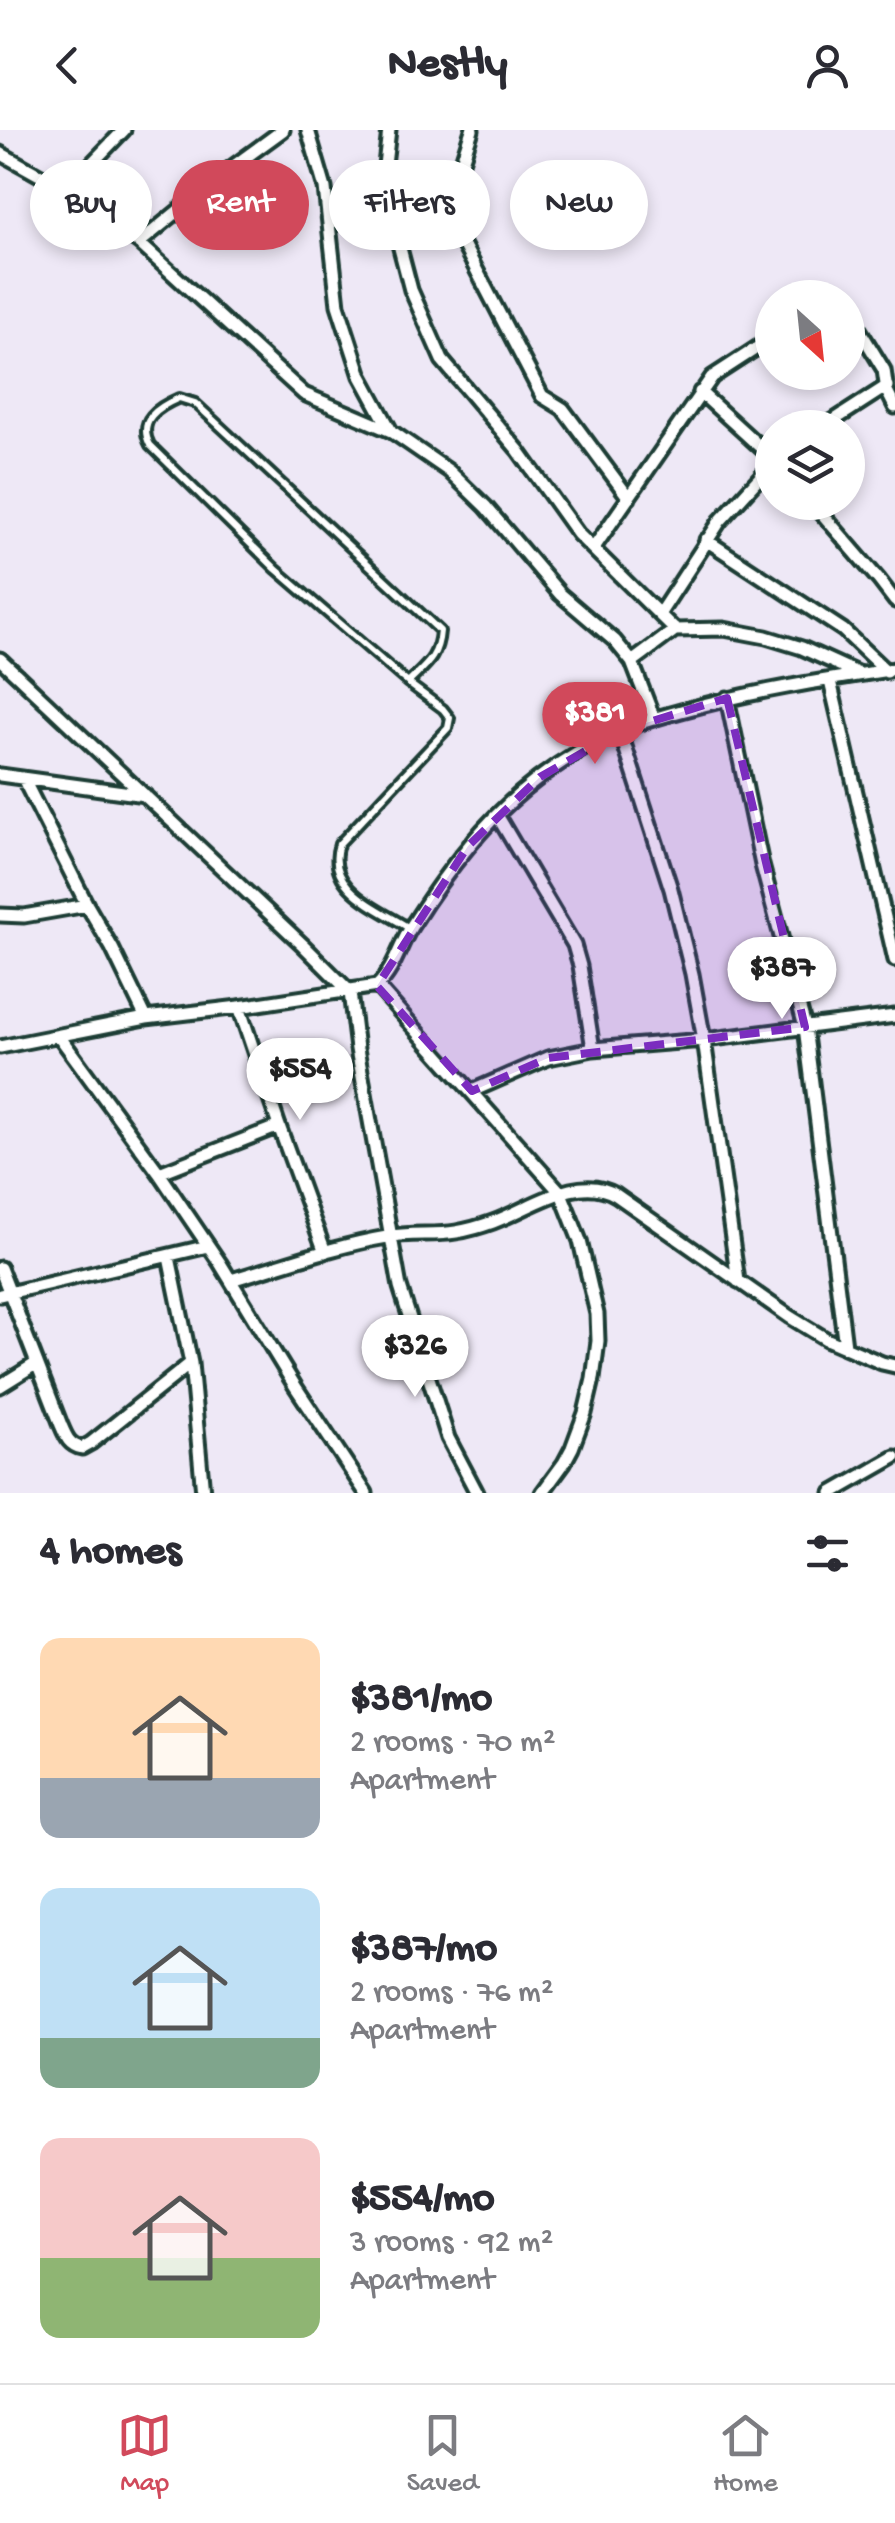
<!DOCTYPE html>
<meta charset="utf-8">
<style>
body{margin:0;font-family:"Gochi Hand",sans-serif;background:#f7f7f7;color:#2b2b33;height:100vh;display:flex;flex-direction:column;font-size:38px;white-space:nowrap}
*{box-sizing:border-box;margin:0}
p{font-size:32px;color:#7c7c81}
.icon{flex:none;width:55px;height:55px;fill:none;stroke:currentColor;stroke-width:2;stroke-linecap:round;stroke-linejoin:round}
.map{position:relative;height:1363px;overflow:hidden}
.drawer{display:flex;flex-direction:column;background:#fff;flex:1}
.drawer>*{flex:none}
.top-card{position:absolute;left:30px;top:30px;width:835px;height:90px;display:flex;gap:20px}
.needle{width:65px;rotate:153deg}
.fabs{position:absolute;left:755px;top:150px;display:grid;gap:20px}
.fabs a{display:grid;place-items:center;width:110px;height:110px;border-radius:50%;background:#fff;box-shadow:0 5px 15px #0003;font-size:50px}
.price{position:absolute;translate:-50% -85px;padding:0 22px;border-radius:35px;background:#fff;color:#222;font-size:32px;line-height:65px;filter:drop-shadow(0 2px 5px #0008)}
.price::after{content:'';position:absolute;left:50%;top:60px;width:30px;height:22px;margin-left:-15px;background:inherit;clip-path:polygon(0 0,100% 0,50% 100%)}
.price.on{background:#d1495b;color:#fff}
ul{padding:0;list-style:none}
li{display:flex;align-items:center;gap:30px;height:250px;padding:0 40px}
li span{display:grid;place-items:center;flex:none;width:280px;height:200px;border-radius:20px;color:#555}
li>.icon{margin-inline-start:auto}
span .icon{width:120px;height:120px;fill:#fffc;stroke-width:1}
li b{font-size:42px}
h2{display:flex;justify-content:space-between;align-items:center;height:120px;padding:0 40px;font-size:42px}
.chip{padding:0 35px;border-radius:45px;background:#fff;box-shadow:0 5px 15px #0003;font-size:35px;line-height:90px}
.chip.on{background:#d1495b;color:#fff}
header{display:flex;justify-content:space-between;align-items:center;height:130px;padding:0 40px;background:#fff;font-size:45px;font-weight:700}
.dock{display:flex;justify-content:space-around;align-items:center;height:140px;border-top:2px solid #e1e1e2;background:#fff;font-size:28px;color:#7c7c81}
.dock a{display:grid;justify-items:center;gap:5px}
.dock .on{color:#d1495b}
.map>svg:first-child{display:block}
</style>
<header><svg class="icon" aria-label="back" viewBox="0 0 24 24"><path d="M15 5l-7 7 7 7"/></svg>Nestly<svg class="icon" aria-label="person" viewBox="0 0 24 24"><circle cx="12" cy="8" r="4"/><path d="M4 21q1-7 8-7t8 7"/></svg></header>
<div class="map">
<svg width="895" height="1363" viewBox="0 0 895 1363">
<rect width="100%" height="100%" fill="#eee8f6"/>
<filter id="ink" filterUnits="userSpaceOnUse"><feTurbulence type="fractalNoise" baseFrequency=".01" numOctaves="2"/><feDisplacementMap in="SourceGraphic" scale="20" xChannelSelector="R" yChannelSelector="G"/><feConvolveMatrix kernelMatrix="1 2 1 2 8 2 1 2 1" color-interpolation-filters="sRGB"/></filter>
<g filter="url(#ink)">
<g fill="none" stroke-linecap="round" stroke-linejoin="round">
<defs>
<path id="lane" d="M408 553C426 535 438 528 440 501L195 273 179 268C158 277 137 290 150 315L276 439 408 553 443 579 450 588 448 598 339 714C324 758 378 778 409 798"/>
<path id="street" d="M308 0 325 58 338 175 361 246 391 301
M389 0 384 44 385 61 411 160 442 230 518 320 578 404 675 500
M472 0 449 72 448 81 451 91 542 266 563 279 629 368
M0 23 66 60 139 113 304 264 391 301 449 341 486 377 560 464 615 511 632 532 654 589
M66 60 124 0
M139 113 227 41 283 0
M848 181 884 240 887 261 895 277
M700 262 772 328
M822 298 887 256
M812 372 879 450 895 471
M706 410 843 500 887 542
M593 419 712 247 772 208
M660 483 720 391 772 334
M0 529 303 815 350 862 357 919 400 1157 448 1308 477 1363
M632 532 675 500 724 499 766 507 802 518 859 544
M830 551 895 830
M727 568 762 735 805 897 845 1216
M620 601 671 759 692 844 704 910 738 1151
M0 645 145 665
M23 648 87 775 112 818 146 888
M497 685 574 815 580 836 593 919
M0 785 24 786 87 775
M377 856 561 1063 580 1111 597 1184 598 1211 593 1249 585 1283 572 1318 564 1333 542 1363
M239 877 279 996 325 1122
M59 906 159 1043 220 1133 295 1256 366 1363
M0 917 146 888 239 877 377 856C394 840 399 817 411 797 428 770 448 741 469 716 508 667 562 626 619 601 640 592 663 586 685 580 754 561 824 550 895 539
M472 961 548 928 593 919 704 910 895 886
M159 1043 279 996
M169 1127 191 1233 203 1363
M0 1138 61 1295C66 1307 69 1315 82 1318L91 1313 191 1233
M231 1150C283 1135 334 1116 387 1107 410 1102 434 1106 456 1102 468 1100 482 1096 493 1092 530 1079 578 1042 616 1065L790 1187 826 1209 882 1233 895 1236
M0 1165 208 1116
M0 1256 37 1233
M832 1363 895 1327"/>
</defs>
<use href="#lane" stroke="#1f3d34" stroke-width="14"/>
<use href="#street" stroke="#1f3d34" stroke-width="19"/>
<use href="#lane" stroke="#fff" stroke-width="6"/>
<use href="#street" stroke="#fff" stroke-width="11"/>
</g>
</g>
<path fill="#7b2cbf" fill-opacity="0.2" stroke="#7b2cbf" stroke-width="8" stroke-dasharray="20 12" stroke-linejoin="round" d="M727 568 805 897 548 928 472 961 377 856 468 716 540 647 620 601Z"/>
</svg>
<div class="fabs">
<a><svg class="needle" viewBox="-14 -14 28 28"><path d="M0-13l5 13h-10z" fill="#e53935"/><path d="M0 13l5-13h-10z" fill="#7c7c81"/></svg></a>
<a><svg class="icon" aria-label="layers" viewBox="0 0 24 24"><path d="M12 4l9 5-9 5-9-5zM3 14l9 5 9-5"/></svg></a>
</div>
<b class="price on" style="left:595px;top:637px">$381</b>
<b class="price" style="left:782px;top:892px">$387</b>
<b class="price" style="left:300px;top:993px">$554</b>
<b class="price" style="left:415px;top:1270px">$326</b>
<div class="top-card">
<a class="chip">Buy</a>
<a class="chip on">Rent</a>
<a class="chip">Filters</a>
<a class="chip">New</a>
</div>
</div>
<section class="drawer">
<h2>4 homes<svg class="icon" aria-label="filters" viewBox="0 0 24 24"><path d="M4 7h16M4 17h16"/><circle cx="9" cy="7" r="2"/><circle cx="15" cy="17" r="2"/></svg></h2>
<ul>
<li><span style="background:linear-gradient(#ffd9b3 70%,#9aa5b1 0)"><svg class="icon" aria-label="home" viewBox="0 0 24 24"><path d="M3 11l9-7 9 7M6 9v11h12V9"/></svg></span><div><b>$381/mo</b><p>2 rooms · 70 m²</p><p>Apartment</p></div></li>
<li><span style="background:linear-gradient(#bfe0f5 75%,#7fa58c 0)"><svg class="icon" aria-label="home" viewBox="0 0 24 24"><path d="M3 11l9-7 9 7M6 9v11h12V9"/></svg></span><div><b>$387/mo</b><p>2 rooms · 76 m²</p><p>Apartment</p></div></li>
<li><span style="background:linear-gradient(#f6c9c9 60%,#8fb573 0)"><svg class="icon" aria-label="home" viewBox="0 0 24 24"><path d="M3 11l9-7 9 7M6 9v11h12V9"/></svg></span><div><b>$554/mo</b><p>3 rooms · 92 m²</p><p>Apartment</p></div></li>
</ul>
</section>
<nav class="dock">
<a class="on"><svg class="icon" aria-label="map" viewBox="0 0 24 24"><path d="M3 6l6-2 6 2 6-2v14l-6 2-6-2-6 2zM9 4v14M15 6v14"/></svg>Map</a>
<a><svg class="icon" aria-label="saved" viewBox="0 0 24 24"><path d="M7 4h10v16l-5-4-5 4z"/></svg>Saved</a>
<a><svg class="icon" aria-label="home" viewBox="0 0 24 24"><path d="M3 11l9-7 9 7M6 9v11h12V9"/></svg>Home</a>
</nav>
